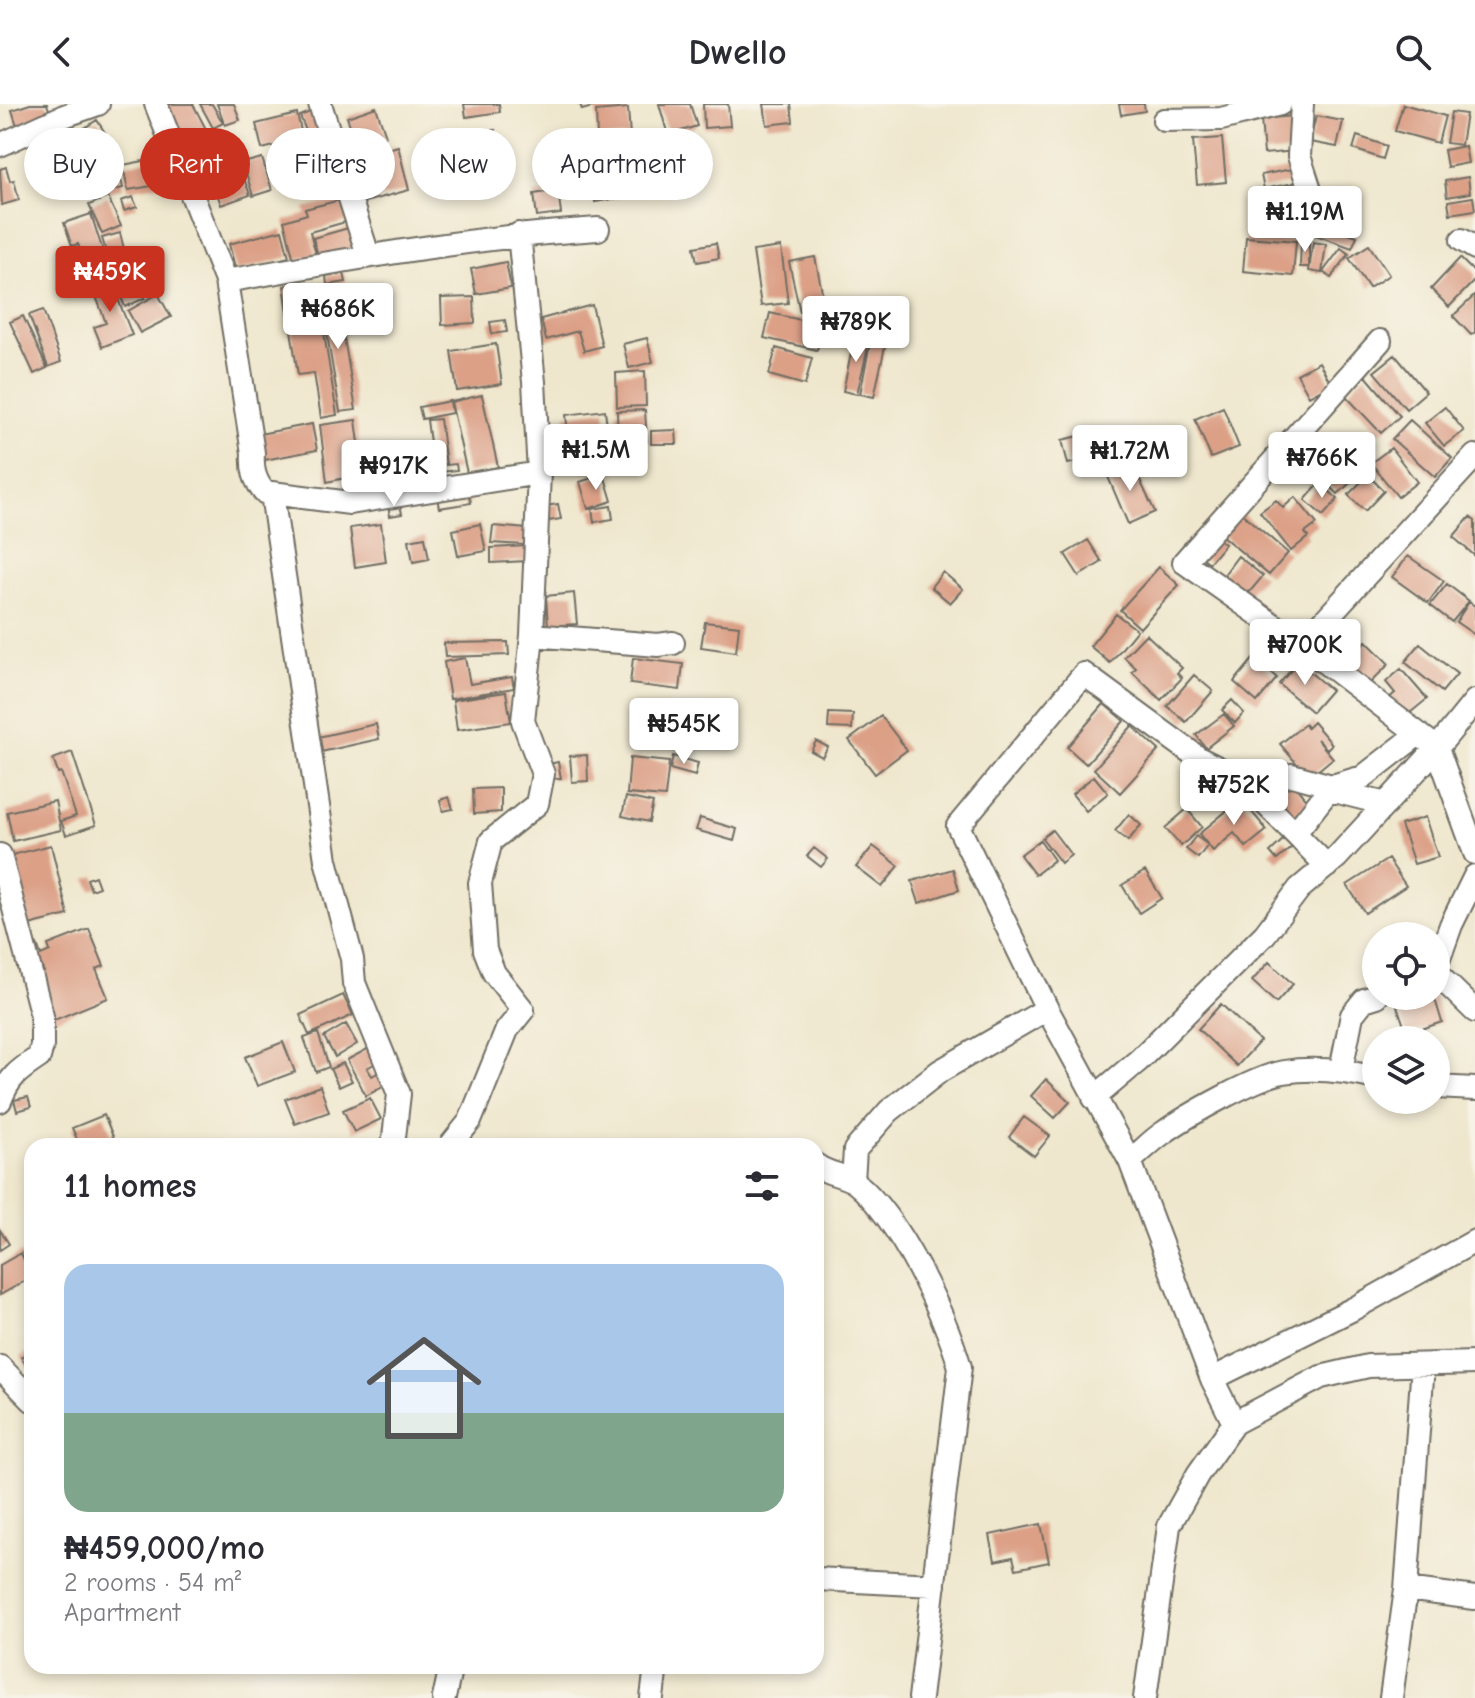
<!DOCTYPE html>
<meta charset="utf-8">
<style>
body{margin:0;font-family:"Comic Neue",sans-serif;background:#f2f2f3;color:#2b2b33;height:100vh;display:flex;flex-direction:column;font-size:30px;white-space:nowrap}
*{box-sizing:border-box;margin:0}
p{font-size:26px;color:#7c7c81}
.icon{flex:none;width:44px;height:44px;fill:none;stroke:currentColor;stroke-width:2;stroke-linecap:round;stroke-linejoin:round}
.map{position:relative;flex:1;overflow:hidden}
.drawer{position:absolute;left:24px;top:1034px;width:800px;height:536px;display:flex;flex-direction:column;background:#fff;border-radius:24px;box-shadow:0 4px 12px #0003}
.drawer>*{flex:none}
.guide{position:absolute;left:24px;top:24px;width:800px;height:72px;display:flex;gap:16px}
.buttons{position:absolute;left:1362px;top:818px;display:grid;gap:16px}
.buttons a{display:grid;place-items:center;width:88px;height:88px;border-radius:50%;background:#fff;box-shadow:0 4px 12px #0003;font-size:40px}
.price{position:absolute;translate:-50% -68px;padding:0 18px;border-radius:8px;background:#fff;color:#222;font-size:26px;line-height:52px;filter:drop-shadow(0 2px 4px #0008)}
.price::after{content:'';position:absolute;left:50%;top:48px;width:24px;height:18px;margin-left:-12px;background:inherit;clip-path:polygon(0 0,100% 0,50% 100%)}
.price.on{background:#c8321e;color:#fff}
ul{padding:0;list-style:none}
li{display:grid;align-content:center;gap:16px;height:424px;padding:0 40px}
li+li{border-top:2px solid #e1e1e2}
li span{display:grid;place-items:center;height:248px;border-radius:24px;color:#555}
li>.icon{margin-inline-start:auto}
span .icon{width:144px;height:144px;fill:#fffc;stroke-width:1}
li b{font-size:34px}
h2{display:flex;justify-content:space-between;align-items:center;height:96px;padding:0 40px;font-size:34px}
.pill{padding:0 28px;border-radius:36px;background:#fff;box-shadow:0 4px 12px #0003;font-size:28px;line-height:72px}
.pill.on{background:#c8321e;color:#fff}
header{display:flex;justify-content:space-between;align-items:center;height:104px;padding:0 40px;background:#fff;font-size:36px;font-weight:700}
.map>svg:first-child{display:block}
</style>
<header><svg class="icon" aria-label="back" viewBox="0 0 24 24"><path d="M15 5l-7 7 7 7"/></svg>Dwello<svg class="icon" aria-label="search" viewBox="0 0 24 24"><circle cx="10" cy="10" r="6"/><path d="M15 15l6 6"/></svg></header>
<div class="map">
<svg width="1475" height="1594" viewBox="0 0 1475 1594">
<rect width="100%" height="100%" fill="#f7f3e8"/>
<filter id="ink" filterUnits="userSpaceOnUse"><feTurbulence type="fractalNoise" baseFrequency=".0125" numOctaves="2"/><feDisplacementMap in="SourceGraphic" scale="16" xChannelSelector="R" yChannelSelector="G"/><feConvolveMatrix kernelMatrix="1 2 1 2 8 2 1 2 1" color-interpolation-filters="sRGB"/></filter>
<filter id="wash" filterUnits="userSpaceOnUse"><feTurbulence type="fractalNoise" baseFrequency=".006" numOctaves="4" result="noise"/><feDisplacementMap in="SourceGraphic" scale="32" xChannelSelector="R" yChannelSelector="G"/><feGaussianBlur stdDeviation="1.8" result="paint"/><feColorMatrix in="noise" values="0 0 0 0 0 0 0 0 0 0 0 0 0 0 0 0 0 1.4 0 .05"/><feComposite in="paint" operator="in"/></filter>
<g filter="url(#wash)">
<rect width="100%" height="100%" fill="#efe7cd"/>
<g id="blocks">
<path fill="#dca087" d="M30 0H47L52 14 18 25 12 6Z
M163 0H193L206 25 181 38Z
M200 0H212L223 19 213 24Z
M217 0H234L240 16 225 21Z
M464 0H499L500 8 466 13Z
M580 0H600V1L582 6Z
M659 0H690L697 22 668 31Z
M703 0H728L730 22 704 24Z
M764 0H791L793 18 767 21Z
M1119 0H1144L1145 7 1121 11Z
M1403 0 1445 12 1438 39 1395 27Z
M376 3 386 32 366 39 363 29 354 32 347 13Z
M628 4 630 32 597 34 596 7Z
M310 8 321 33 310 37 300 12Z
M1451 8 1466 10 1461 41 1446 39Z
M297 10 303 35 262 45 256 20Z
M1293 12 1296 47 1264 50 1261 15Z
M1316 12 1343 17 1337 43 1310 38Z
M97 16 119 51 105 60 83 25Z
M495 26 502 73 461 80 454 33Z
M1357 32 1387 42 1383 55 1353 45Z
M1222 34 1226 78 1197 81 1193 36Z
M398 42 409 86 365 98 355 54Z
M578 42 579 79 549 80 548 43Z
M1465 42 1468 59 1447 63 1444 46Z
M622 48 628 87 617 89 618 94 595 98 588 53Z
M159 54 164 80 128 86 123 61Z
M262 54 272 86 253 92 243 59Z
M238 58 250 91 221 101 210 68Z
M117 59 123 84 107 88 101 63Z
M6 63 10 77 14 76 19 96 2 101 0 65Z
M1297 64 1299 78 1264 85 1261 71Z
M1468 73 1470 89 1447 93 1445 77Z
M558 86 561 110 537 113 534 90Z
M108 93 121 122 102 130 89 101Z
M133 93 137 103 124 107 121 97Z
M1473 93 1475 106 1450 110 1448 97Z
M344 95 349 117 310 128 316 150 294 156 284 117 307 110 305 105Z
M91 110 110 169 90 176 78 140 72 142 64 119Z
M1260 111H1302V123H1259Z
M1318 118 1357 132 1352 144 1313 130Z
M352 123 359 148 320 158 313 134Z
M282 126 289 153 236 167 229 140Z
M120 129 127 157 110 162 102 134Z
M1246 133 1296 137 1293 172 1243 167Z
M1301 137H1309V163H1300Z
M1313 138 1326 140 1322 169 1309 167Z
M716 139 719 154 697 158 694 143Z
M1369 141 1389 171 1369 184 1349 154Z
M781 143 788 199 761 202 753 147Z
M1341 144 1349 150 1331 174 1323 168Z
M815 153 825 202 800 208 789 158Z
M1460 154 1475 169V176L1449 203 1431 185Z
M130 158 145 194 125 203 110 166Z
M506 158 511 184 476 190 471 165Z
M344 169 346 178 327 181 326 172Z
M109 172 132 231 102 243 94 223 106 219 91 179Z
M304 179 305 187 317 185 337 311 321 314 314 269 298 271 284 182Z
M336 185 356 306 340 308 320 188Z
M372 187 377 220 366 222 360 189Z
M158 190 171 213 140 229 128 207Z
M1475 191V228L1471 231 1453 212Z
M474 193 475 219 442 221 441 194Z
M592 201 602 242 584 247 578 227 546 236 541 215Z
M43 206 61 258 48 263 29 211Z
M770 209 823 221 817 246 764 234Z
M23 212 47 264 34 270 10 218Z
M505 216 507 228 492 230 490 218Z
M855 231 870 234 857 290 843 287Z
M647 234 653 258 629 264 623 240Z
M871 235 886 238 874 293 860 290Z
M496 240 502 280 457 287 451 247Z
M776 244 812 254 805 281 769 271Z
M1395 251 1426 288 1406 305 1374 268Z
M1319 258 1331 280 1309 292 1297 270Z
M645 267 646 302 617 303 616 269Z
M1365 271 1400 312 1381 329 1345 291Z
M482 291 498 363 467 369 451 298Z
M450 297 452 309 422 315 419 303Z
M1223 303 1239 343 1211 354 1195 315Z
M1445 303 1464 327 1444 342 1425 319Z
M605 306 608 332 569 337 566 311Z
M645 306 647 338 618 339 617 307Z
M440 315 446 361 456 360 457 366 434 369 427 316Z
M356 316 363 370 327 378 320 321Z
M1410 316 1452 354 1435 373 1392 335Z
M312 320 317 346 259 357 254 331Z
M1119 325 1132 351 1107 363 1094 337Z
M676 326 677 340H651V327Z
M1088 330 1094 353 1068 360 1062 336Z
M574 344H613L612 368 573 367Z
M1391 344 1417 378 1398 393 1371 359Z
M1352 355 1363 367 1338 390 1327 379Z
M1131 357 1155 408 1128 420 1106 368Z
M604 370 612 397 588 405 580 378Z
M1368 371 1384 387 1365 407 1348 391Z
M361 372 364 384 351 386 349 374Z
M1320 379 1338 395 1323 412 1305 396Z
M469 388 471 399 439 404 437 393Z
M1295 393 1317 420 1305 429 1308 433 1291 447 1260 408 1276 396 1283 404Z
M399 395 402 410 390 412 387 397Z
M558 400 561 415 548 417 546 402Z
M611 402 613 415 594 418 592 405Z
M1240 408 1288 449 1269 471 1221 431Z
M1470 413 1475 417V452L1453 433Z
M381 420 386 458 355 463 350 424Z
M480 420 486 447 458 452 453 426Z
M493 422 527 425 525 441 491 439Z
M1215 432 1225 440 1209 459 1199 450Z
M425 433 429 455 413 458 409 436Z
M1088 436 1102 458 1079 472 1065 450Z
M526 442 527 457 491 459V444Z
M1238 452 1263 472 1247 491 1223 472Z
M1408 452 1444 477 1428 499 1392 473Z
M1159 463 1179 481 1140 524 1120 506Z
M943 468 963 485 950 499 931 483Z
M1447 480 1469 497 1452 518 1430 501Z
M574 489 577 520 548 522 546 492Z
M1469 498 1475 502V531L1456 518Z
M1116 510 1137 526 1110 559 1090 542Z
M1331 517 1338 525 1322 542 1314 534Z
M705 518 739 522 736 548 701 543Z
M1345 522 1360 540 1341 556 1326 539Z
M1146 530 1182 564 1177 569 1182 574 1161 596 1132 568 1136 564 1124 553Z
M1366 537 1389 560 1368 581 1345 559Z
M508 538 509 551 445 553 444 539Z
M1420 540 1457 570 1442 588 1405 558Z
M465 554 470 580 512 573 514 584 450 595 444 558Z
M633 554 683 560 680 586 630 580Z
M1254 554 1277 574 1257 598 1234 578Z
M1298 558 1331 586 1312 608 1279 580Z
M1401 565 1427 595 1405 613 1389 594 1395 589 1386 578Z
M1194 571 1213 587 1186 618 1167 602Z
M506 588 511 618 457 626 453 596Z
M1232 596 1244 609 1235 619 1222 606Z
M1104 600 1124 617 1086 660 1067 643Z
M829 609 853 610 852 625 828 624Z
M1224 610 1234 622 1206 644 1196 631Z
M881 612 907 646 875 670 849 636Z
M1313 618 1332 640 1327 645 1317 635 1333 654 1309 674 1280 640 1305 620 1307 624Z
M376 620 379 635 321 648 318 633Z
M1132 622 1159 646 1120 689 1094 665Z
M816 637 828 643 822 653 811 647Z
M72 648 96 721 66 731 61 717 76 712 61 668 58 669 53 655Z
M587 651 588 677 572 678 570 652Z
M673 652 698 659 695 672 670 665Z
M630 654 669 658 665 693 627 690Z
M558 658 561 674 551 675 549 660Z
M1213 667 1227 686 1206 702 1192 683Z
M1094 672 1108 689 1086 707 1072 690Z
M1290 676 1308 698 1291 713 1272 691Z
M501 684V708L474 710 473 685Z
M449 693 453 705 443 707 440 696Z
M626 693 653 699 649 718 622 712Z
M1241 695 1267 726 1246 743 1234 729 1213 747 1199 730Z
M55 697 61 726 13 737 7 708Z
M1187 705 1202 723 1181 742 1165 724Z
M1129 710 1141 721 1128 737 1115 727Z
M1425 713 1438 753 1414 760 1401 721Z
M700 714 737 725 734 737 696 726Z
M1052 726 1071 751 1061 759 1042 734Z
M1196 732 1208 741 1198 754 1186 745Z
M1284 735 1292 743 1277 756 1270 748Z
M1040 736 1054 756 1035 771 1020 751Z
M51 741 68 811 29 821 12 751Z
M873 742 899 762 882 783 856 763Z
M814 744 828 755 821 763 807 752Z
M1388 755 1406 782 1365 809 1347 781Z
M953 765 959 786 919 799 912 777Z
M1145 767 1162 794 1139 809 1122 781Z
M95 772 99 783 91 786 87 775Z
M89 825 104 862 96 865 108 894 52 917 37 870 44 868 37 852 26 844 37 840 41 851 50 847 48 841Z
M1269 858 1293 880 1276 899 1252 877Z
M343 891 353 911 309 931 300 911Z
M1425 892H1434L1442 918 1407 930 1397 902Z
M1221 900 1260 937 1237 962 1198 925Z
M346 920 357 940 335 953 324 933Z
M318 929 329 963 316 968 304 934Z
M283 938 295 968 257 982 245 953Z
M371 943 379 957 367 964 372 972 381 967 388 980 366 992 347 956Z
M343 959 352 977 339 983 330 965Z
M1046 975 1070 998 1055 1014 1031 992Z
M320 982 329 1008 295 1020 285 995Z
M28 993 31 1003 17 1007 14 996Z
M370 994 381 1015 354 1028 343 1006Z
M104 1011 117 1042H80L72 1024Z
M1024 1013 1050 1032 1034 1052 1009 1033Z
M0 1126 9 1140 0 1146Z
M21 1149 32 1173 0 1191V1161Z
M32 1245V1270L21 1253Z
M1041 1420 1049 1458 1016 1465 1013 1453 995 1457 990 1431Z"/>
</g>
</g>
<g filter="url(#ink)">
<use href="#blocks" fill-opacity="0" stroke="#706d64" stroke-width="2"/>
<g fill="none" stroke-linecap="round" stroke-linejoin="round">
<defs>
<path id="minor" d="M156 0 226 177 253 349C252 365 254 375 264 388L350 399 539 369
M320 0 368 151
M1302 0 1299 52 1310 86
M1164 16 1221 15 1280 0
M0 41 64 12 98 0
M1462 136 1475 144
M226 177C350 155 473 133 598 125
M1380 237 1184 458 1302 541 1437 644 1475 749
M272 390 326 756 352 855 354 879 399 990 393 1042
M532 531 658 541 673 539
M1302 541 1475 352
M1242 676 1327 762
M1330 686 1386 700
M1295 729 1332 682
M0 751 42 912V942L39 953C18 967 9 973 0 997
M1436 863 1451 821 1475 772
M1436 869 1475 907
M1341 966 1352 911 1364 896 1377 892
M1436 983 1475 985
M1094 994 1139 956 1265 830 1299 785 1337 753 1437 644 1475 597
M450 1042 470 1017 507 926 523 906 494 869 485 846 480 779 491 737 537 700 543 670 523 617 532 531 539 369 534 278 519 130
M1130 1057C1141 1048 1151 1037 1163 1029 1188 1011 1255 973 1284 968 1315 963 1346 967 1376 974
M816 1061C828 1071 844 1070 856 1079 900 1115 944 1209 960 1263L920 1594
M853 1077 855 1046 889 1007 940 967 1047 905
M0 1263 32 1296
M1212 1275 1353 1205 1475 1137
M1234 1319 1212 1275 1130 1057 1047 905 958 722 1084 570 1200 655 1242 676 1292 671 1332 682 1363 673 1417 631
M816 1475 934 1481
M1406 1485 1475 1494
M444 1594 451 1562
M652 1594 656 1562
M1145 1594 1169 1422 1198 1370 1234 1319 1321 1273 1368 1262 1475 1259
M1391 1594 1406 1485 1423 1261"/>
</defs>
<use href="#minor" stroke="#706d64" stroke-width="26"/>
<use href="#minor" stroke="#fff" stroke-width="22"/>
</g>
</g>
</svg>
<div class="buttons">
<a><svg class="icon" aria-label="locate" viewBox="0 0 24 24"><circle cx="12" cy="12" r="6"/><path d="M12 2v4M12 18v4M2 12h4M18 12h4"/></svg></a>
<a><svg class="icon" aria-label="layers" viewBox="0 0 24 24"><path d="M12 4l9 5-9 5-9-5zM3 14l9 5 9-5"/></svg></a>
</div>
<b class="price" style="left:1305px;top:150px">₦1.19M</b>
<b class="price on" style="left:110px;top:210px">₦459K</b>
<b class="price" style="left:338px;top:247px">₦686K</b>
<b class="price" style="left:856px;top:260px">₦789K</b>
<b class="price" style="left:596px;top:388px">₦1.5M</b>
<b class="price" style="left:1130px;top:389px">₦1.72M</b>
<b class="price" style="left:1322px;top:396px">₦766K</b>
<b class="price" style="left:394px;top:404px">₦917K</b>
<b class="price" style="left:1305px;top:583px">₦700K</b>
<b class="price" style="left:684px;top:662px">₦545K</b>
<b class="price" style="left:1234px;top:723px">₦752K</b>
<div class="guide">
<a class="pill">Buy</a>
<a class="pill on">Rent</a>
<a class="pill">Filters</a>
<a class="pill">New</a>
<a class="pill">Apartment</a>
</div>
<section class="drawer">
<h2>11 homes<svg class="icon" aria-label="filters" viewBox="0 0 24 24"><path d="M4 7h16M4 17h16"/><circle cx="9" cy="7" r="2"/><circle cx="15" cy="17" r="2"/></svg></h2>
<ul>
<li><span style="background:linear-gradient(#a9c7e8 60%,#7fa58c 0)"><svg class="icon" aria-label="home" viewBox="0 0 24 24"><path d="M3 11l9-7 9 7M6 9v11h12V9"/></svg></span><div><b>₦459,000/mo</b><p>2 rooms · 54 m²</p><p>Apartment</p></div></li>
</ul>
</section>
</div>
